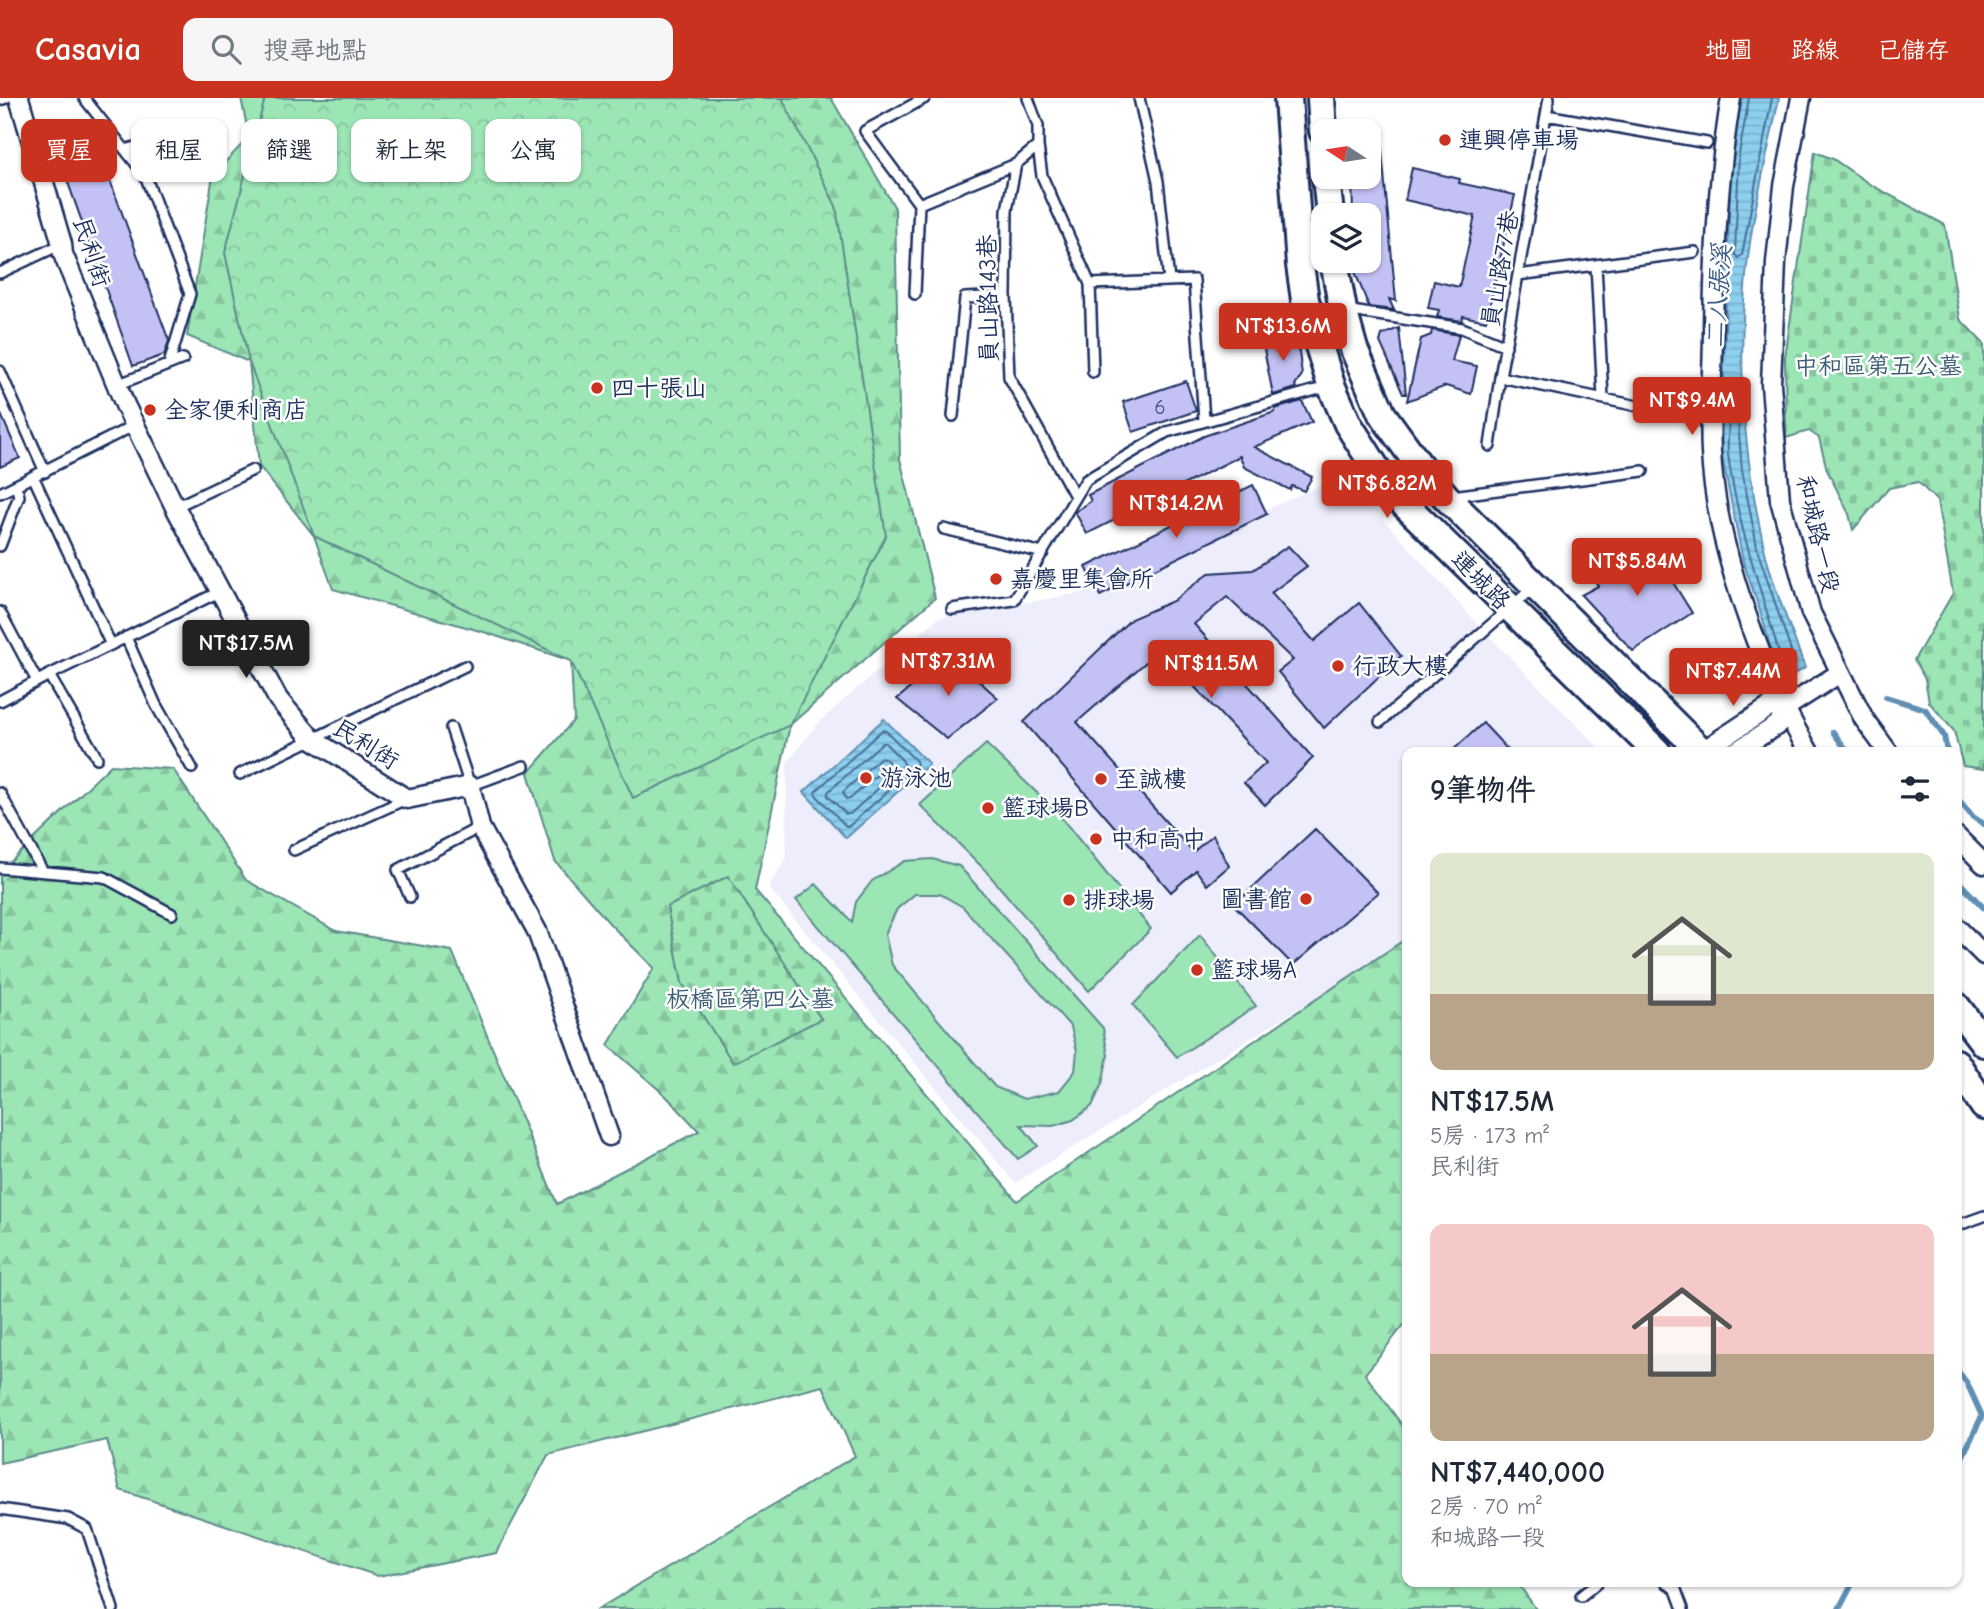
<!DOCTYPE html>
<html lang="zh-TW">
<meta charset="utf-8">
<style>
body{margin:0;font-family:"Comic Neue","LXGW WenKai TC",sans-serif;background:#f6f6f7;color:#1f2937;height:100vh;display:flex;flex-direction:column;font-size:26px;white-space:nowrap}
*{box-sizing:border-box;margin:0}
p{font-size:23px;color:#747a83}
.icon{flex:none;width:38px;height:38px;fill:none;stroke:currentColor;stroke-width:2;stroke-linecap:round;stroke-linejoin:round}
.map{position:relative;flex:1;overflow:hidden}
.sheet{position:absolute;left:1402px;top:649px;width:560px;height:840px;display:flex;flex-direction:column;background:#fff;border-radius:14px;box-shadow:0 2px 5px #0004}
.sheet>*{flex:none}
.guide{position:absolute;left:21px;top:21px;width:665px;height:63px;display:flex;gap:14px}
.needle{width:46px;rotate:282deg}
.tools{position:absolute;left:1311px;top:21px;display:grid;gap:14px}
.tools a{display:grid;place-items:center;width:70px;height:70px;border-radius:14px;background:#fff;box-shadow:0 2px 5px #0004;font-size:35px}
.price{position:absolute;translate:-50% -60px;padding:0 16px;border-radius:7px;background:#c8321e;color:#fff;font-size:23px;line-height:46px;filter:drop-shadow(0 2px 4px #0008)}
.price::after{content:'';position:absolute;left:50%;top:42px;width:21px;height:16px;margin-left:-10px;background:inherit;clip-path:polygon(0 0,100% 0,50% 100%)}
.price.on{background:#222;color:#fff}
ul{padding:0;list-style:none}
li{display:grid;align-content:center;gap:14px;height:371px;padding:0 28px}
li span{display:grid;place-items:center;height:217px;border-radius:14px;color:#555}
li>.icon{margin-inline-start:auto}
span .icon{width:126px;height:126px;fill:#fffc;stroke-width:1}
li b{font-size:30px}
h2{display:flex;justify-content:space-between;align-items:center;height:84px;padding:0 28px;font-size:30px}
.tag{padding:0 24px;border-radius:14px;background:#fff;box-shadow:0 2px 5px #0004;font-size:24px;line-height:63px}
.tag.on{background:#c8321e;color:#fff}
header{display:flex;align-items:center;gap:42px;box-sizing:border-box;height:98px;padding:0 35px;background:#c8321e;color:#fff}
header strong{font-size:33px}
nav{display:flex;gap:38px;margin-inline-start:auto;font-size:24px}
.search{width:490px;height:63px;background:#f6f6f7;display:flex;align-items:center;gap:18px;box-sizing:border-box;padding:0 24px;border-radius:14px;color:#747a83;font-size:26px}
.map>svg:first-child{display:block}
</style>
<header>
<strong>Casavia</strong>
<div class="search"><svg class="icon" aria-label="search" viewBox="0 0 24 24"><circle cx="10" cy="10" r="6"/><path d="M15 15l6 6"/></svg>搜尋地點</div>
<nav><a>地圖</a><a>路線</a><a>已儲存</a></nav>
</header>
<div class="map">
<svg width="1984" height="1511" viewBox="0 0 1984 1511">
<defs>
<pattern id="forest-firs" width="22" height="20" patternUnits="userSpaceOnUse" patternTransform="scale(1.75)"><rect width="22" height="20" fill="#9ce5b5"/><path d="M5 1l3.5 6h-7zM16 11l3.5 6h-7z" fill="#86c59e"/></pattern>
<pattern id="cemetery-stones" width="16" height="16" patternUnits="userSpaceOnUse" patternTransform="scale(1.75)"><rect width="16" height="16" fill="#9ce5b5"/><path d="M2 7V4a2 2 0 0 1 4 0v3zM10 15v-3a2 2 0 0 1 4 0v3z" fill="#86c59e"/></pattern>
<pattern id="park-crowns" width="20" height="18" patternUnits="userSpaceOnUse" patternTransform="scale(1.75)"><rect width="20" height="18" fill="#9ce5b5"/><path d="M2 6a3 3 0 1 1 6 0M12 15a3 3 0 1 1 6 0" fill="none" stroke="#86c59e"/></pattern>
<pattern id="water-rules" width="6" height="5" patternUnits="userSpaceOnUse" patternTransform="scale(1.75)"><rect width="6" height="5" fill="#8dcfee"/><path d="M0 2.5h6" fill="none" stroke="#79b2ce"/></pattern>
</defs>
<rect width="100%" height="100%" fill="#fff"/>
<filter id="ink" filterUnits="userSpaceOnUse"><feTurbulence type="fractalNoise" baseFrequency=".0143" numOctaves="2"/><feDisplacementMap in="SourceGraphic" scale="14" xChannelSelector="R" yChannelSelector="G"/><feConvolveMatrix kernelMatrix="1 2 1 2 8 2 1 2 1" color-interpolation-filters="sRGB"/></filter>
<g filter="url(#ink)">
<path fill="#ededfc" d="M1343 377 1484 533 1603 654H1407V844L1015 1085 768 789 786 761 787 665 820 623 938 520 1081 495Z"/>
<path fill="url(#forest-firs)" stroke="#5c8a8a" stroke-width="2" d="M241 0H831L895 110 900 361 935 500 790 627 755 792 1017 1103 1407 840V1223L1365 1276 1407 1334V1484H1517L1536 1511H598L855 1358 823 1288 548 1357 496 1455 378 1478 120 1392 107 1342 0 1365V774L111 667 173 671 246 782 336 833 452 853 557 1106 699 1033 666 998 608 947 654 870 610 826 555 763 528 675 574 622 571 563 487 535 333 491 314 438 259 368 249 264 187 238 213 77 249 39Z"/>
<path fill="url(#cemetery-stones)" stroke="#5c8a8a" stroke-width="2" d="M1815 54 1833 61 1871 87 1945 127 1960 221 1984 246V671L1963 668 1954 633 1929 604 1925 581 1914 562 1953 495 1937 403 1918 384 1889 390 1853 432 1849 416 1827 372 1819 340 1809 333 1786 340 1785 259Z
M728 778 821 921 733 965 682 885 667 809Z"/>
<path fill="url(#park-crowns)" stroke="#5c8a8a" stroke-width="2" d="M265 0H782L836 108 886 438 790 627 633 700 571 563 314 438 249 264 225 155Z"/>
<path fill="#9ce5b5" stroke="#5c8a8a" stroke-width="2" fill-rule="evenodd" d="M986 646 1056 713 1151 831 1089 893 985 772 920 707Z
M932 761 959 768 1103 930 1108 957 1102 986 1092 1008 1073 1022 1053 1028 1021 1027 1038 1048 1018 1061 796 802 816 786 852 824 856 804 872 783 905 763ZM915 796H940L963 809 1071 929 1077 953 1075 973 1059 993 1024 1001 995 989 892 867 885 836 897 811Z
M1200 837 1256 908 1177 959 1133 907Z"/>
<path fill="url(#water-rules)" stroke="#5f8fb4" stroke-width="2" d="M1742 0H1779C1768 55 1753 111 1747 168 1737 262 1743 357 1764 449 1773 490 1791 530 1805 570L1789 579 1776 571 1763 522 1743 463 1721 354 1730 89 1732 55Z
M884 621 929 666 846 740 804 694Z"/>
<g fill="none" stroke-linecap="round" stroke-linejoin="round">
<path stroke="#496f98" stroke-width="2" d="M1749 0 1739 56 1735 156 1738 160 1742 157 1772 0
M1734 309 1737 312 1742 372 1758 454 1795 565 1790 570 1782 566C1763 496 1737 428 1728 356 1727 342 1729 326 1730 312Z
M882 632 886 633 916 663 917 667 849 728H846L816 697 815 694Z
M882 645H885L903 663 904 667 850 716H846L828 698V694Z
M881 659 888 663V667L850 701H846L843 694Z"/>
<path stroke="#5f8fb4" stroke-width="6" d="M1886 599 1925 611 1944 638 1947 654
M1833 634 1848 654
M1956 699 1973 719 1984 726
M1956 781 1984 810
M1956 1076 1959 1070
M1956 1271 1967 1285 1982 1318 1956 1372
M1839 1511 1853 1484"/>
</g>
<path fill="#c4c2f4" stroke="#1b2f5e" stroke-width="2" d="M1380 33 1396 203 1389 201 1394 212 1369 209 1355 174V163H1368V117H1353L1352 79H1368V34Z
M96 44 169 243 164 257 133 268 59 59Z
M1412 70 1460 81 1459 85 1515 97 1486 223 1463 218 1462 223 1437 219 1439 212 1428 210 1434 183 1459 189 1475 118 1405 102Z
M1399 230 1406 296H1403L1380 244 1382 237Z
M1432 232 1459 237 1452 263 1477 268 1471 296 1446 288 1407 303 1421 241 1431 237Z
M1297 238 1302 277 1295 287 1296 290 1273 297 1262 241Z
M1186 283 1196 313 1133 334 1123 304Z
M1302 303 1312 324 1254 349 1312 379 1304 393 1292 388 1290 392 1244 369 1240 358 1087 436 1075 414 1091 403 1088 397 1204 338 1275 314V311Z
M0 314 20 360 0 369Z
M1253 387 1267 416 1100 498 1086 469Z
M1288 448 1307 468 1271 495 1314 543 1359 505 1401 558 1324 630 1278 574 1293 562 1227 499 1194 526 1313 660 1265 707 1244 685 1266 665 1160 552 1077 624 1193 754 1213 737 1229 768 1207 787 1196 772 1171 794 1024 624 1131 521 1173 503 1209 475 1253 472Z
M1651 449 1692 515 1633 553 1581 497 1598 488 1593 478 1623 450 1631 459Z
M950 557 998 600 947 641 897 601Z
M1483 625 1510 654H1451Z
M1315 731 1378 795 1293 867 1234 807Z"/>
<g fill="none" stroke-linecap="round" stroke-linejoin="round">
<defs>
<path id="service" d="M84 0 145 77 190 196 169 266
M1028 0 1038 28V48L1016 66 1007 112 1006 198 1009 279 1075 398
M1139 0 1158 83 1169 183
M0 2 6 0
M1546 17 1707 45
M1038 48 1042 78 1090 186
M125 52 197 30
M919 106 865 33 925 0
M1596 167 1603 300
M0 175 62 146
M1518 177 1695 154
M915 196 919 106 1016 66
M1345 212 1462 230 1506 248
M0 273 45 374
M1093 274 1090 186 1194 182 1204 322
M1500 279 1647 310
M117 287 183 261
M953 318 965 200 1006 198
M1490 348 1500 279 1549 0
M33 378 111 547
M0 395 135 327
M1452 398 1643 373
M175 409 253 372
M944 431 1043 455
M0 448 19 398 16 387
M952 511 1014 502 1086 382 1167 334 1330 288
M0 514 37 583
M126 539 156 607 192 670
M49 577 97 660
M0 603 49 577 221 493
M1380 624 1534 489
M451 630 470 688 524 668
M240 676 465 568
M0 695 42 772
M294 752 406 701
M0 770 104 779 172 816
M410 799 398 772 480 729
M1956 1128 1984 1118
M0 1411 68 1421 87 1431 113 1511
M1666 1484 1676 1492 1683 1511
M1581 1498 1598 1484"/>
<path id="minor" d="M19 0 62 146 63 156 125 307 175 409 278 601 312 641 407 701 470 688 480 729 537 833 609 1038
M1731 0C1718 77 1714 154 1713 232 1713 273 1709 314 1711 354 1715 447 1762 575 1809 654
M1801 0 1784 88 1776 164 1771 286 1780 402 1811 515 1864 621 1888 654
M1785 610 1840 575
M1701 654 1771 608 1785 610
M1735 654 1779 626 1785 610
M1956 738 1984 766
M1956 829 1984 857"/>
<path id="secondary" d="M1288 0 1300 167 1305 202 1331 287 1348 326 1389 391 1657 654
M1321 0 1323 33
M1326 79 1330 117
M1334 163 1343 212 1354 251 1382 316 1421 370 1447 400 1702 654
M1956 908 1984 945
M1956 965 1984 1008"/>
</defs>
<use href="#service" stroke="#1b2f5e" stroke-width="14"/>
<use href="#minor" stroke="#1b2f5e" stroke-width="23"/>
<use href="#secondary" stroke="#1b2f5e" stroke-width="32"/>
<use href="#service" stroke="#fff" stroke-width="9"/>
<use href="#minor" stroke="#fff" stroke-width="18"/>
<use href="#secondary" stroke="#fff" stroke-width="26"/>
</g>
</g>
<g fill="#c8321e" stroke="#fff" stroke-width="2.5">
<circle cx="1445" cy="42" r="7"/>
<circle cx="597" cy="290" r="7"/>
<circle cx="150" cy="312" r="7"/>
<circle cx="996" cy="481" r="7"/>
<circle cx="1338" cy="568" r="7"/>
<circle cx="866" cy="680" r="7"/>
<circle cx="1101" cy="681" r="7"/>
<circle cx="988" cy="710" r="7"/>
<circle cx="1096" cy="741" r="7"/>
<circle cx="1306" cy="801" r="7"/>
<circle cx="1069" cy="802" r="7"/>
<circle cx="1197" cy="872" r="7"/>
</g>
<g text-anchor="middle" stroke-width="5" stroke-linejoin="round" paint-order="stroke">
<g font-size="21" fill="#455484">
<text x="1160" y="316">6</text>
</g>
<g font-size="24" fill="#1b2f5e" stroke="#fff" text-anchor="start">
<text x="1459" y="50">連興停車場</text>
<text x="611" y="298">四十張山</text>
<text x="164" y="320">全家便利商店</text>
<text x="1010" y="489">嘉慶里集會所</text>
<text x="1352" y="576">行政大樓</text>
<text x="880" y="688">游泳池</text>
<text x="1115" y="689">至誠樓</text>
<text x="1002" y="718">籃球場B</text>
<text x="1110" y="749">中和高中</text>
<text x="1292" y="809" text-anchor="end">圖書館</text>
<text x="1083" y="810">排球場</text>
<text x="1211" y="880">籃球場A</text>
</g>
<g font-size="24" fill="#1b2f5e" stroke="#fff">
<text transform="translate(92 154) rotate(72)" y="8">民利街</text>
<text transform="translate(1500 171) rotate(-80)" y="8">員山路77巷</text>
<text transform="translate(988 201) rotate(-91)" y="8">員山路143巷</text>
<text transform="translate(1818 436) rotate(77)" y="8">和城路一段</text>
<text transform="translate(1481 482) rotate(45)" y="8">連城路</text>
<text transform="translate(366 646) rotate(32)" y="8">民利街</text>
</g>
<g font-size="24" fill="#3b5c74" stroke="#fff">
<text x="1878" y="276">中和區第五公墓</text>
<text x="750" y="909">板橋區第四公墓</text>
</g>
<g font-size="26" font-style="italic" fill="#3d5f89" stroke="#fff">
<text transform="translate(1718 198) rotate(-86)" y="9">二八張溪</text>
</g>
</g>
</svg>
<div class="tools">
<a><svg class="needle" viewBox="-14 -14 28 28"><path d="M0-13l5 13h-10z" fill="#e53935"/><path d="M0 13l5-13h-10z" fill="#747a83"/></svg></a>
<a><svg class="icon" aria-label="layers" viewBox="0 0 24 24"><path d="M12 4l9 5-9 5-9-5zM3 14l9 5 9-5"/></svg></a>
</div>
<b class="price" style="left:1283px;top:265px">NT$13.6M</b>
<b class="price" style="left:1692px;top:339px">NT$9.4M</b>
<b class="price" style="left:1387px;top:422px">NT$6.82M</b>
<b class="price" style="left:1176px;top:442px">NT$14.2M</b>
<b class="price" style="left:1637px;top:500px">NT$5.84M</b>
<b class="price on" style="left:246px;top:582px">NT$17.5M</b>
<b class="price" style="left:948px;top:600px">NT$7.31M</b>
<b class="price" style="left:1211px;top:602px">NT$11.5M</b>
<b class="price" style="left:1733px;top:610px">NT$7.44M</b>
<div class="guide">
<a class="tag on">買屋</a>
<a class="tag">租屋</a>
<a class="tag">篩選</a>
<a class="tag">新上架</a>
<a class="tag">公寓</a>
</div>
<section class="sheet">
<h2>9筆物件<svg class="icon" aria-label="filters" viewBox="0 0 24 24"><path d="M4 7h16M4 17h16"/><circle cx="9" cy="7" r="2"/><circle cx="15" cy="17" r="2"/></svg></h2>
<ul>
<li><span style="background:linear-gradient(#dfe7d0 65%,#b9a48a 0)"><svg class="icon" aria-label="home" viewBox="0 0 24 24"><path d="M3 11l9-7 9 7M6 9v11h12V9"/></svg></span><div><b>NT$17.5M</b><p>5房 · 173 m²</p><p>民利街</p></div></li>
<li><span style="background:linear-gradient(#f6c9c9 60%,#b9a48a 0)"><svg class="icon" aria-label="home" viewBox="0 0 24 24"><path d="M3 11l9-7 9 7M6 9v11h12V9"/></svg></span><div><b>NT$7,440,000</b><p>2房 · 70 m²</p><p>和城路一段</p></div></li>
</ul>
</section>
</div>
